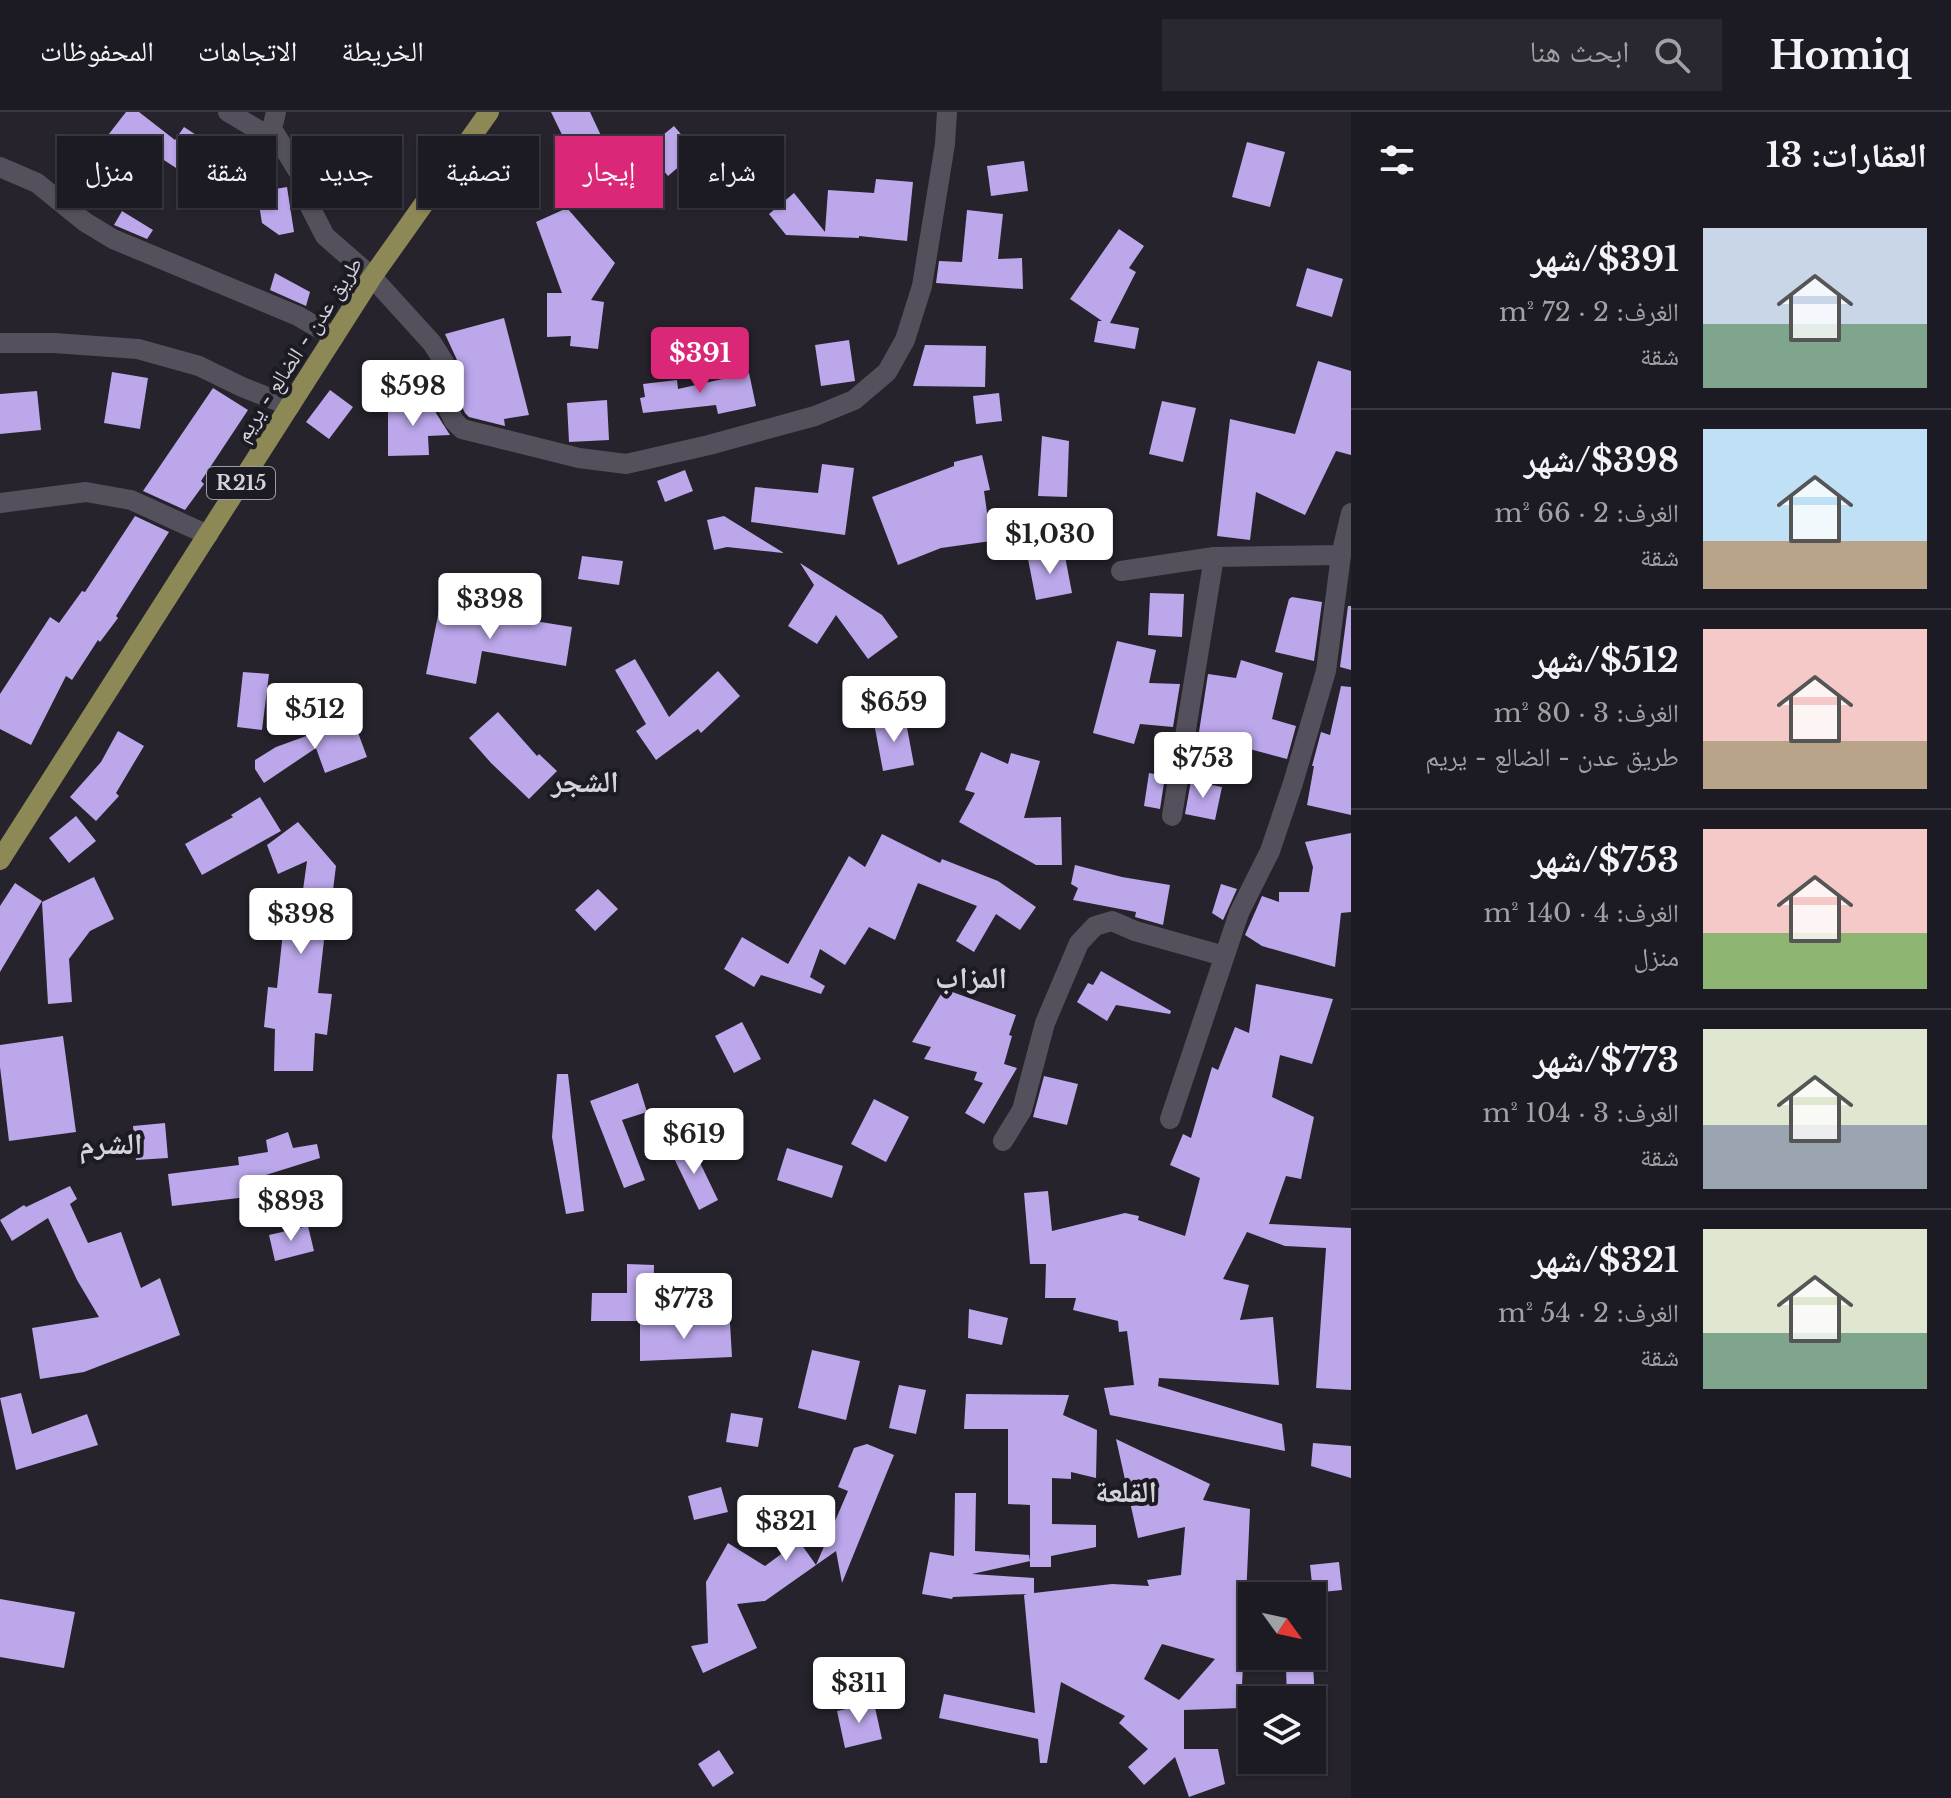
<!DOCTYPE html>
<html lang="ar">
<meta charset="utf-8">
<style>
body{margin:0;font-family:"Libre Baskerville","Noto Naskh Arabic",serif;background:#29272f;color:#f1f3f6;direction:rtl;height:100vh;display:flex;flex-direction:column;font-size:30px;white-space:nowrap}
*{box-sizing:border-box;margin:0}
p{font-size:26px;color:#a0a1a5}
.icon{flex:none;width:44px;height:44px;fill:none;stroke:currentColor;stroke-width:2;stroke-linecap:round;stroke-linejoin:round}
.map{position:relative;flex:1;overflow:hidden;direction:ltr}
.drawer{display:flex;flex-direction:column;background:#1c1a22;width:600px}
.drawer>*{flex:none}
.hud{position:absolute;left:24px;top:24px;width:760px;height:72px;direction:rtl;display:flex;gap:16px}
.needle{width:52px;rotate:123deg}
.controls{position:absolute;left:1238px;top:1470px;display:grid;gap:16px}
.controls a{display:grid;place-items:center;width:88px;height:88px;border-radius:0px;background:#1c1a22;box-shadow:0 2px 6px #0004,0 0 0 2px #3a3840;font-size:40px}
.price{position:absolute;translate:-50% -68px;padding:0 18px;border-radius:8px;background:#fff;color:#222;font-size:26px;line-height:52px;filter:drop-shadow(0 2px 4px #0008)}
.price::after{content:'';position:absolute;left:50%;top:48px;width:24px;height:18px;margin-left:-12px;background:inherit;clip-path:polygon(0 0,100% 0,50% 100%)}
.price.active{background:#db2777;color:#fff}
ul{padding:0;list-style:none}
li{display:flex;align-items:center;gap:24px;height:200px;padding:0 24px}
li+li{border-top:2px solid #3a3840}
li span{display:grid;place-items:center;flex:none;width:224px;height:160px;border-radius:0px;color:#555}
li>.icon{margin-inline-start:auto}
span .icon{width:96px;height:96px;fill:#fffc;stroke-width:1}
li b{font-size:34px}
h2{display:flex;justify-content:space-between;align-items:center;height:96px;padding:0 24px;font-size:34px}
.pill{padding:0 28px;border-radius:0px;background:#1c1a22;box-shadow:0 2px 6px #0004,0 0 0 2px #3a3840;font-size:28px;line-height:72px}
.pill.active{background:#db2777;color:#fff}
header{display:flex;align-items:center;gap:48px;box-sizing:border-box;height:112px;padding:0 40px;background:#1c1a22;border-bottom:2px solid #3a3840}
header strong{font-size:38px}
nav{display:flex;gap:44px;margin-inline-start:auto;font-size:28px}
.search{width:560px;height:72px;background:#29272f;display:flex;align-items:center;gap:20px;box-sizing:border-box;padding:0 28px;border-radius:0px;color:#a0a1a5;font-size:30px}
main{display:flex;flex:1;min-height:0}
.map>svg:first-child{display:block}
</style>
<header>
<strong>Homiq</strong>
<div class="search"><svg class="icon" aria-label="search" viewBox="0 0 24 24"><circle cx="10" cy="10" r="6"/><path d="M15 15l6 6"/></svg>ابحث هنا</div>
<nav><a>الخريطة</a><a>الاتجاهات</a><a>المحفوظات</a></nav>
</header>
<main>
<section class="drawer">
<h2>العقارات: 13<svg class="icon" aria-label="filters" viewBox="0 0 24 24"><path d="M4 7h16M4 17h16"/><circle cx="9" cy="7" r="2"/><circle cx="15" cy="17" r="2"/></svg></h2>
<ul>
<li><span style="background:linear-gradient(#c9d6e8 60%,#7fa58c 0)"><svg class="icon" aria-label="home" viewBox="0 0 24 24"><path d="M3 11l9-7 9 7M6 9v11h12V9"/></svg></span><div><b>$391/شهر</b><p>الغرف: 2 · 72 m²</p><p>شقة</p></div></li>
<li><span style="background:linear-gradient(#bfe0f5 70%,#b9a48a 0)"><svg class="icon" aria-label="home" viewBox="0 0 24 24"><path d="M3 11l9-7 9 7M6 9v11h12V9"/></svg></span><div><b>$398/شهر</b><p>الغرف: 2 · 66 m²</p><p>شقة</p></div></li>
<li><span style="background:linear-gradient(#f6c9c9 70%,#b9a48a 0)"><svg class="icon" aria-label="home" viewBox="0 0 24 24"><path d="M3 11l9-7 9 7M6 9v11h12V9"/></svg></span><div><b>$512/شهر</b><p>الغرف: 3 · 80 m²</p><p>طريق عدن - الضالع - يريم</p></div></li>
<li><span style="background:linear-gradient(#f6c9c9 65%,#8fb573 0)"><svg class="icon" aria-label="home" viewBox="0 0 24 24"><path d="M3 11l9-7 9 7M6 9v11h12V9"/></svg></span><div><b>$753/شهر</b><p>الغرف: 4 · 140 m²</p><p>منزل</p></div></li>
<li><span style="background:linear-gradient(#dfe7d0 60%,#9aa5b1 0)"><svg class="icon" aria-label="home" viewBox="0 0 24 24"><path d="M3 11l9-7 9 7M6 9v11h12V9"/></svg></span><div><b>$773/شهر</b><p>الغرف: 3 · 104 m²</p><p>شقة</p></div></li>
<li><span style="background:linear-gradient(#dfe7d0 65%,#7fa58c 0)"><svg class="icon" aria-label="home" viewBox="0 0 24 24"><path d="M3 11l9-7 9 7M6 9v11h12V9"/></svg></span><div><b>$321/شهر</b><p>الغرف: 2 · 54 m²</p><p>شقة</p></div></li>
</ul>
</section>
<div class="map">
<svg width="1351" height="1686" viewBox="0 0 1351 1686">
<rect width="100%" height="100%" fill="#26232d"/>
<path fill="#bba7ea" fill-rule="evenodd" d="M126 0H139L175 28 184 15 242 53 221 85 139 32 128 45 105 27Z
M551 0H590L604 30 611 26 627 49 599 68 573 27 566 31Z
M674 14 696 40 668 64 646 37Z
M1247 30 1285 40 1270 95 1232 85Z
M360 31 384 77 349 96 325 51Z
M514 37 536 62 505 89 483 64Z
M1024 49 1028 79 991 84 987 54Z
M876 67 913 70 907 129 859 124V126L786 123 769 102 794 81 825 120 828 78 874 81Z
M287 75 294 120 279 123 262 111 257 80Z
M567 96 615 151 591 188 604 190 598 237 570 234 571 224 547 225V181H562L536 110Z
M967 98 1003 102 998 147 1022 146 1023 177 936 171 939 149 962 150Z
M122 99 153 118 147 127 114 113Z
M1119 117 1144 134 1129 156 1136 160 1110 211 1139 216 1135 237 1094 230 1098 209H1102L1070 187Z
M1307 156 1343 167 1332 205 1296 194Z
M275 161 310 180 306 194 270 178Z
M504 206 529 303 504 307 505 314 469 305 465 301 461 293 457 248 445 222Z
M849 228 855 269 821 274 815 233Z
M925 233 986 234 985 275 913 274Z
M1318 249 1351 259V343L1336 339 1305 403 1256 380 1250 428 1217 424 1230 307 1295 322Z
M112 260 148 266 140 317 104 311Z
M749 261 756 294 718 302 716 293 643 301 640 286 645 285 643 272 677 268 678 277Z
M213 276 248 298 201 369 204 372 185 398 143 379Z
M330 278 353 295 329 327 306 310Z
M37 279 41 318 0 322V282Z
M999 281 1002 309 976 312 973 284Z
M607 288 609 328 569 330 567 291Z
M434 289 436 301 450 323 428 324 429 343 388 344V290Z
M1162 289 1196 296 1183 350 1149 342Z
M1042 324 1069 329 1067 385 1038 384Z
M982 343 990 378 984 379 991 429 941 436 898 453 872 385 954 354V350Z
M822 352 854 356 845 423 751 410 755 375 818 381Z
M685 358 693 379 665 390 657 369Z
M135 404 169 420 116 504 118 506 100 530 98 528 72 568 66 564 31 633 0 617V582L50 505 59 511 82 479 85 480Z
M724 404 784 441 727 435 714 438 707 408Z
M1064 439 1072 481 1036 488 1028 447Z
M582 444 623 449 619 473 578 467Z
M800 451 882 503 898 525 868 547 836 503 817 532 788 514 814 473Z
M1150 481 1184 482 1182 525 1148 523Z
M1292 485 1322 490 1314 549 1275 540 1289 487Z
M441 489 491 499 490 502 572 515 566 554 482 539 476 572 426 562Z
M1348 494H1351V558L1340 555Z
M1117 529 1156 538 1149 571 1180 572 1173 615 1140 612 1134 632 1093 621Z
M635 547 669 605 718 559 740 584 701 621 698 617 656 648 636 619 646 612 615 558Z
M1241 548 1283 561 1272 607 1296 614 1287 647 1227 631 1228 625 1199 620 1208 562 1236 566Z
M243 560 269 562 262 618 237 615Z
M1341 574 1351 575V703L1307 693 1314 654H1312L1321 620 1330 623Z
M498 600 537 644 539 642 557 659 529 687 491 651 469 626Z
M905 605 914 653 883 659 874 611Z
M353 607 367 645 325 661 316 636 264 671 255 657V648L276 635Z
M118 619 144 634 116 681 119 684 96 709 70 685 101 650Z
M981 640 1008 652 1011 641 1040 649 1024 706 1061 705 1062 753H1036L959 710 975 681 965 678Z
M1149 661 1165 664 1160 697 1144 694Z
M1191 669 1222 675 1215 708 1185 702Z
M260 685 281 719 202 763 185 732 233 705 231 703Z
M76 704 96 729 69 751 49 726Z
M298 710 336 754 331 794 328 793 318 881 332 882 327 923 315 921 313 959H274L275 917 264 915 268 875 277 876 283 820 297 821 307 749 278 762 267 733Z
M1351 721V800L1341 801 1335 855 1262 834 1245 823 1262 784 1279 790V780H1309L1313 755 1305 730Z
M882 722 940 751 942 747 998 769 1036 795 1020 818 996 802 974 840 956 829 977 794 918 771 895 828 869 815 845 853 820 837 810 865 825 874 821 882 761 863 754 875 724 857 742 825 788 852 849 744 865 755Z
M1075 753 1122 765 1170 773 1163 813 1135 805 1136 800 1073 788 1078 776 1071 772Z
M94 765 114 807 90 819 69 847 72 890 48 892 42 790Z
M15 771 42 789 0 860V794Z
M1221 772 1237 777 1223 808 1212 801Z
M598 777 618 797 595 819 575 798Z
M1101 859 1171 899 1170 902 1116 893 1107 909 1077 890 1088 871 1093 873Z
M1256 872 1333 887 1312 952 1280 943 1272 985 1314 1005 1301 1067 1286 1064 1269 1112 1351 1116V1278L1316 1276 1326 1136 1285 1134 1247 1120 1223 1167 1249 1173 1240 1208 1273 1205 1279 1273 1159 1266 1158 1274 1282 1312 1285 1339 1110 1303 1104 1276 1134 1273 1127 1219 1119 1220 1118 1209 1073 1198 1076 1186H1045L1046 1152H1030L1024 1081 1048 1079 1052 1119 1125 1101 1139 1104 1138 1108 1185 1124 1200 1066 1170 1053 1183 1022 1191 1026 1212 955 1218 958 1235 915 1249 921Z
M944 877 1016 903 1009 923 1012 924 1004 952 1017 956 984 1012 965 1001 983 971 974 968 977 960 924 947 931 935 912 930Z
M742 910 761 947 734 961 715 924Z
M63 924 76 1020 9 1029 0 955V933Z
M557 962H568L584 1099 566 1102 552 1025Z
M1044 964 1078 972 1067 1013 1033 1005Z
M638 971 647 1000 622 1008 645 1068 624 1076 590 989Z
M874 987 909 1005 886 1050 851 1032Z
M165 1011 168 1046 136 1048 133 1014Z
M288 1020 293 1036 317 1032 320 1046 253 1067 255 1084 172 1094 168 1062 239 1053 238 1045 268 1040 266 1028Z
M690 1030 718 1088 699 1098 671 1040Z
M787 1036 843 1054 832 1086 777 1068Z
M70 1074 77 1087 70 1092 88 1131 121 1120 141 1176 160 1166 180 1223 84 1260 40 1267 32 1216 99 1205 77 1168 48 1106 12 1129 0 1108 24 1093 26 1095Z
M308 1114 314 1139 275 1149 269 1123Z
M627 1152 654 1153 653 1209H591L592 1181H627Z
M969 1197 1008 1206 1002 1233 968 1226Z
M640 1210H677V1214L730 1211 732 1245 640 1249Z
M812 1238 860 1249 846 1308 798 1296Z
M899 1273 926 1278 916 1322 889 1316Z
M21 1281 32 1322 87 1302 98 1333 16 1358 0 1286Z
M966 1282 1069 1283 1063 1303 1097 1318 1096 1366 1071 1360V1367L1052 1366V1412L1096 1413V1435L1051 1444V1455H1030V1393L1008 1392V1317H964Z
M731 1301 763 1306 758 1335 726 1330Z
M1116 1327 1210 1372 1203 1388 1250 1397 1241 1596 1184 1598V1637H1218L1225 1672 1189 1685 1175 1645 1144 1673 1128 1655 1148 1637 1119 1611 1125 1604 1061 1570 1047 1651H1040L1038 1627 939 1606 944 1582 1035 1601 1024 1483 1027 1482 953 1485 952 1487 922 1482 930 1440 954 1444 955 1381H976L975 1439 1029 1443 1030 1449 972 1462 1034 1466V1481L1112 1472 1149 1474 1147 1468 1181 1463 1185 1415 1138 1426ZM1162 1532 1215 1547 1179 1588 1144 1567Z
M1313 1331 1351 1334V1366L1311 1354Z
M867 1332 894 1343 842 1471 836 1439 765 1489 737 1492 757 1536 703 1561 691 1534 708 1531 706 1470 728 1431 765 1454 799 1429 816 1453 848 1379 838 1375 854 1336Z
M721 1375 728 1400 694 1408 688 1384Z
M1339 1450 1342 1478 1313 1481 1310 1453Z
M0 1487 75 1500 64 1556 0 1545Z
M1313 1553 1315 1588H1287L1286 1555Z
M874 1591 882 1627 845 1636 837 1599Z
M719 1638 734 1661 713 1675 698 1652Z"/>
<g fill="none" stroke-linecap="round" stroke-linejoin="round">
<path stroke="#54515c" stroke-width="20" d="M228 0 280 31
M276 0 272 17 301 64 305 85 325 124 372 165 432 231 444 250 448 296 454 309 462 317 579 346 626 352 709 333 815 304 854 288 887 260 905 228 922 174 945 32 947 0
M0 55 37 71 85 110 113 127 298 204 334 225
M0 231H54L138 237 199 254 242 275 290 294
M0 391 86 380 131 388 208 423
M1121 459 1214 445 1341 443
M1172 704 1214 445
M1170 1007 1239 801 1270 739 1293 671 1326 559 1341 443 1351 401
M1003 1029 1022 998 1045 911 1079 831 1095 814 1112 809 1135 819 1224 844"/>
<path stroke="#8d8956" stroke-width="20" d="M0 748 372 165 489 0"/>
</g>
<g text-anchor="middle" stroke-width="8" stroke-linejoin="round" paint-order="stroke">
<rect fill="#1c1a23" stroke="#9e9ca2" stroke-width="2" x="207" y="355" width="68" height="32" rx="6"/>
<g font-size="20" font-weight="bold" fill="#d5d3d9">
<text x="241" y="378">R215</text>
</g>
<g font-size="22" fill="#d5d3d9" stroke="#1c1a23">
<text transform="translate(298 237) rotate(-57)" y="8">طريق عدن - الضالع - يريم</text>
</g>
<g font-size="30" font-weight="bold" fill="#d5d3d9" stroke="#1c1a23">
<text x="585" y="680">الشجر</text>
<text x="971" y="876">المزاب</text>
<text x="111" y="1042">الشرم</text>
<text x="1126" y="1390">القلعة</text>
</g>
</g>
</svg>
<div class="controls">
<a><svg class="needle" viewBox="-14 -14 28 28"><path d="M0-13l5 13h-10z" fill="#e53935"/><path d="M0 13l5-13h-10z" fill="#a0a1a5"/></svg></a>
<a><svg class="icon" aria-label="layers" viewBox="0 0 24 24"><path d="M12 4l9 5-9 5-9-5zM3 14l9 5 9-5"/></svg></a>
</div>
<b class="price active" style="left:700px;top:283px">$391</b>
<b class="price" style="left:413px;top:316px">$598</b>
<b class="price" style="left:1050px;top:464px">$1,030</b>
<b class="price" style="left:490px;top:529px">$398</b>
<b class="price" style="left:894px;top:632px">$659</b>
<b class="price" style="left:315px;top:639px">$512</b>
<b class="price" style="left:1203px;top:688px">$753</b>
<b class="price" style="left:301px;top:844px">$398</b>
<b class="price" style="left:694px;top:1064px">$619</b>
<b class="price" style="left:291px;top:1131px">$893</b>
<b class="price" style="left:684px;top:1229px">$773</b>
<b class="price" style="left:786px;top:1451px">$321</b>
<b class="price" style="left:859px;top:1613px">$311</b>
<div class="hud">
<a class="pill">شراء</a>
<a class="pill active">إيجار</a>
<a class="pill">تصفية</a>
<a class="pill">جديد</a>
<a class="pill">شقة</a>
<a class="pill">منزل</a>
</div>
</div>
</main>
